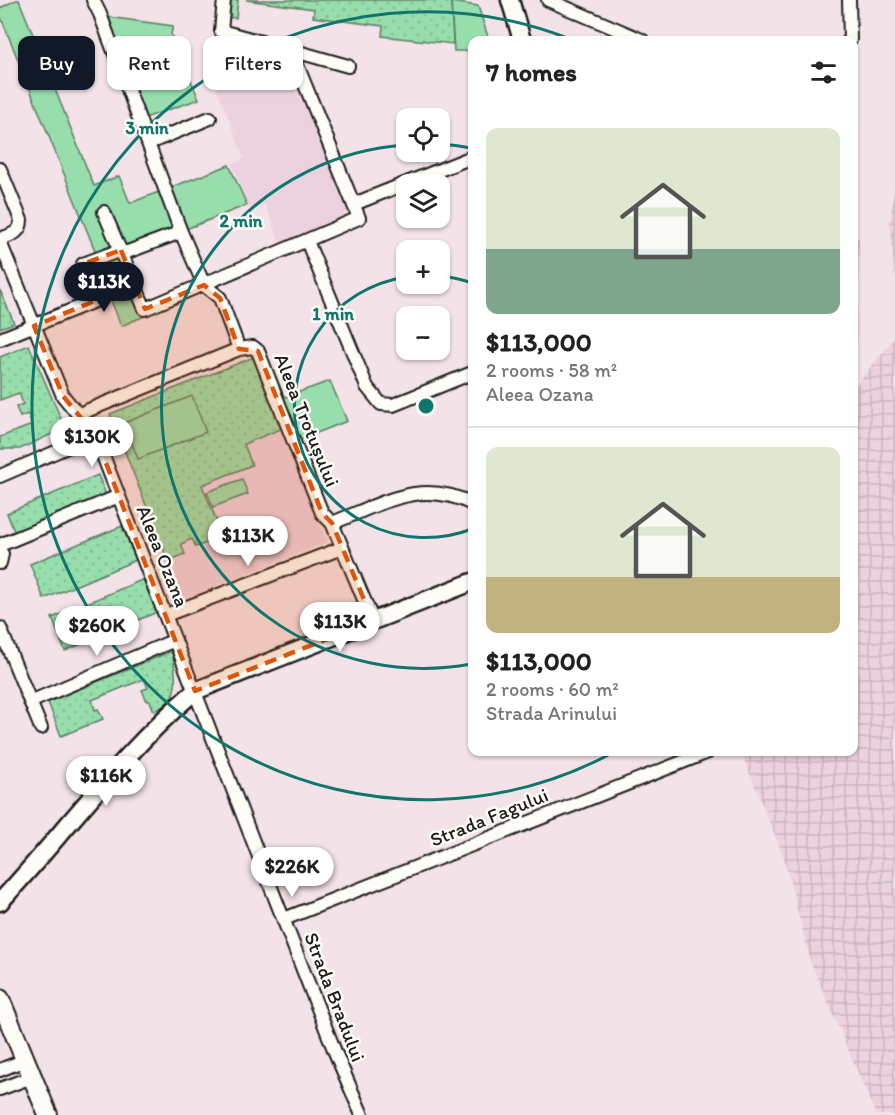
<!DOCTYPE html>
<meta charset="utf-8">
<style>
body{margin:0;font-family:Itim,sans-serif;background:#f2f2f2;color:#222;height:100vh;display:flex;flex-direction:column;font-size:22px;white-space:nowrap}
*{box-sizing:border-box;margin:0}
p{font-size:20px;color:#767676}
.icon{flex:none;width:33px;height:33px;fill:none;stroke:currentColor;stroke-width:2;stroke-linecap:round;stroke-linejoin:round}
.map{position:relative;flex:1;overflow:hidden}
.drawer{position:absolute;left:468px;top:36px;width:390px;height:720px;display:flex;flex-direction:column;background:#fff;border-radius:12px;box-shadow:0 2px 4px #0004}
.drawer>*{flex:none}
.guide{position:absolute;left:18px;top:36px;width:360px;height:54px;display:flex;gap:12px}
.controls{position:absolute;left:396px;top:108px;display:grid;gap:12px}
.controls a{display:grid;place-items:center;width:54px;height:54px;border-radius:12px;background:#fff;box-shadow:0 2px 4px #0004;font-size:30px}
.price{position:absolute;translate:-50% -51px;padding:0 14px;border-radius:21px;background:#fff;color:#222;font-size:20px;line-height:39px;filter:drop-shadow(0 2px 3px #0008)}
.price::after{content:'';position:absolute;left:50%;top:36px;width:18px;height:14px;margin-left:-9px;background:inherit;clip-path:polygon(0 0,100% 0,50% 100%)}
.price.on{background:#111827;color:#fff}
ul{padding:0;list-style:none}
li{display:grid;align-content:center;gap:12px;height:318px;padding:0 18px}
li+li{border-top:2px solid #e0e0e0}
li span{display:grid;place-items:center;height:186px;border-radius:12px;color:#555}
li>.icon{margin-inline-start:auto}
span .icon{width:108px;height:108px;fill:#fffc;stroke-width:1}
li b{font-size:26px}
h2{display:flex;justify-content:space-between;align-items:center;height:72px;padding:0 18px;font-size:26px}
.tag{padding:0 21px;border-radius:12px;background:#fff;box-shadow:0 2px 4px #0004;font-size:21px;line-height:54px}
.tag.on{background:#111827;color:#fff}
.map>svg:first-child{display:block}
</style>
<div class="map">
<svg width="895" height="1115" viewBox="0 0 895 1115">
<defs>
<pattern id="industrial-grid" width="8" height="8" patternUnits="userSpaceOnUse" patternTransform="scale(1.5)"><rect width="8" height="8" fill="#ecd2de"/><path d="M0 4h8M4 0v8" fill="none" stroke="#cab4be"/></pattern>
<pattern id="grass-dots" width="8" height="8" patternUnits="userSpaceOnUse" patternTransform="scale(1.5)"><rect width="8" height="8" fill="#97deac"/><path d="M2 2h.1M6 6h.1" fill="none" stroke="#82be93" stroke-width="1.8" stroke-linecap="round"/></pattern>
</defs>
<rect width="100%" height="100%" fill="#f3e3e8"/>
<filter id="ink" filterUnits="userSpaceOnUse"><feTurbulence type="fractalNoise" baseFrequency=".0167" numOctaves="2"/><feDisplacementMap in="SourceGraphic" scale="12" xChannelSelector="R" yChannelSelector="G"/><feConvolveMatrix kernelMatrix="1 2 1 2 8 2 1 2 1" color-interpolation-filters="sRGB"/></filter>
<g filter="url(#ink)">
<path fill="#ecd2de" d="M291 55 354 217 281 245 265 204 250 210 232 164 244 158 215 84Z
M254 357 327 542 183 599 110 414Z"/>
<path fill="url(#industrial-grid)" d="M895 182V281L890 223Z
M854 236 859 239 856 351 854 353Z
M895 337V1115H876L811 963 784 858 741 752H854V388Z"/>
<path fill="url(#grass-dots)" stroke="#5a7d64" stroke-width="1.5" d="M224 0H238L236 18 222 17Z
M246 0H451L453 44 382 36 383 26 313 17 314 9Z
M0 290 14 323 0 328Z
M29 345 65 428 20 449H0V437L32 425 28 414 20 417 16 407 23 404 19 393 0 400V357Z
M254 357 283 428 244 444 252 465 202 485 226 544 217 548 214 540 196 547 192 539 181 544 185 554 168 561 110 414Z
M98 475 108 500 17 539 7 513Z
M122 526 136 560 44 599 30 564Z
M144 579 157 612 65 651 52 618Z
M172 651C176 675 182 700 154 711L150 701H147L142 690 148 688 144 679 92 700 95 710 98 709 103 719 61 736 48 702Z"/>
<path fill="#97deac" stroke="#5a7d64" stroke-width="1.5" d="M16 0H19L94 186 119 176 130 203 229 165 247 205 122 254 147 315 121 326 109 295 97 300 83 264 98 258 0 15V8Z
M451 2 478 6 489 40H472V51H454Z
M108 17 173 26 171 34 199 99 142 119 104 18Z
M330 381 347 421 294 442 277 400Z
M192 396 206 432 138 459 124 423Z
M242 479 248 494 213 507 207 492Z"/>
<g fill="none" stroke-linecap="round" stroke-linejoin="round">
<defs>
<path id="street" d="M93 0 100 14 181 232 204 285 220 298 239 349 253 347 258 351 322 513 332 523 373 621
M548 0 642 40
M849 0 850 40
M291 50 348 66
M149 143 210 118
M0 169 21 220C21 233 11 235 0 239
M354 204 472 157
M104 212 145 309 359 218 291 50 221 31 224 0
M307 241 367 387 381 404 393 405 472 373
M0 242 63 396 95 435 335 1052 362 1115
M122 254 181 232
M0 339 97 300 83 264 121 250
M79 414 239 349
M0 476 95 435
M332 523C382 504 420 478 472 504
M0 545 119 496
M0 551 2 554 0 563
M166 615 342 548
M0 628 41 728
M30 702 175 640
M284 919 708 752
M0 1070 25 1060
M0 1089 32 1077"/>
<path id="secondary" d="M510 0 522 40
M0 902C65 832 122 753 195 691L472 582"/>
<path id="primary" d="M0 999 48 1115"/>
</defs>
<use href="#street" stroke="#1c1c1c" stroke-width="16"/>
<use href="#secondary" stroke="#1c1c1c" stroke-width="21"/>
<use href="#primary" stroke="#1c1c1c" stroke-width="22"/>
<use href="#street" stroke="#fdfcf7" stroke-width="12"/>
<use href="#secondary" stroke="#fdfcf7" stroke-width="16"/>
<use href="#primary" stroke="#fdfcf7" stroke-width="18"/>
</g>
</g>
<path fill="#de560d" fill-opacity="0.2" stroke="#de560d" stroke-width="4.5" stroke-dasharray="12 8" stroke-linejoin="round" d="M121 250 145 309 204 285 220 298 239 349 258 351 322 513 332 523 373 621 195 691 95 435 63 396 34 326 97 300 83 264Z"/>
<g fill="none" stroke="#0f766e" stroke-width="3">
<path d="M472 529A131 131 0 1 1 406 277M440 276A131 131 0 0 1 472 283"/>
<path d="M471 664A262 262 0 1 1 405 145M440 144A262 262 0 0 1 471 148"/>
<path d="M614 752A394 394 0 1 1 570 39"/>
</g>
<g text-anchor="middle" stroke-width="5" stroke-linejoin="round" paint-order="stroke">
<g font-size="20" fill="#1c1c1c" stroke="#fdfcf7">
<text transform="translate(307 420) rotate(68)" y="7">Aleea Trotușului</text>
<text transform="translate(163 556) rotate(68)" y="7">Aleea Ozana</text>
<text transform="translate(489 817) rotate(-22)" y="7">Strada Fagului</text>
<text transform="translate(335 997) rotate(69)" y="7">Strada Bradului</text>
</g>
</g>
<circle cx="426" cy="406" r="9" fill="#0f766e" stroke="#fdfcf7" stroke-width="3"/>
<g font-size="18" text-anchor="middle" font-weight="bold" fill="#0f766e" stroke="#fdfcf7" stroke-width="5" stroke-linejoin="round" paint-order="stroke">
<text x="147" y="134">3 min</text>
<text x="241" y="227">2 min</text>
<text x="333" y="320">1 min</text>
</g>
</svg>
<div class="controls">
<a><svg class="icon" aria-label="locate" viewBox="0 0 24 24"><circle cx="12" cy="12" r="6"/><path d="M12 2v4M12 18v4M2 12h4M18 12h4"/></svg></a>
<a><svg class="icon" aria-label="layers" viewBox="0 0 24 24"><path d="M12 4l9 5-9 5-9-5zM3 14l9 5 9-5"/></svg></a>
<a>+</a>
<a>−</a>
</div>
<b class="price on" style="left:104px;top:313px">$113K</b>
<b class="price" style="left:92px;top:468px">$130K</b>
<b class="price" style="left:248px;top:567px">$113K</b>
<b class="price" style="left:340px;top:653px">$113K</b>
<b class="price" style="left:97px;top:657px">$260K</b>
<b class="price" style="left:106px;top:807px">$116K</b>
<b class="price" style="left:292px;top:898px">$226K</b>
<div class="guide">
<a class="tag on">Buy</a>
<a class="tag">Rent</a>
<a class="tag">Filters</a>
</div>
<section class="drawer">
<h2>7 homes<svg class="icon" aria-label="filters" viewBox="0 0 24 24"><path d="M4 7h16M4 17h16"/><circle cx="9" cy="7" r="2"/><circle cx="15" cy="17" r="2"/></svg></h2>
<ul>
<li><span style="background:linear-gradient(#dfe7d0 65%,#7fa58c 0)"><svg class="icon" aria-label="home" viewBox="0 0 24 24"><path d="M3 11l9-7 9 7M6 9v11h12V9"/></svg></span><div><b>$113,000</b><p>2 rooms · 58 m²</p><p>Aleea Ozana</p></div></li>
<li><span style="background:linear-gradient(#dfe7d0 70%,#c2b280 0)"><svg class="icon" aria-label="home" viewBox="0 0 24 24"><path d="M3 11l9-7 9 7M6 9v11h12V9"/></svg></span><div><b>$113,000</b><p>2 rooms · 60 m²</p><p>Strada Arinului</p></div></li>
</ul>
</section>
</div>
